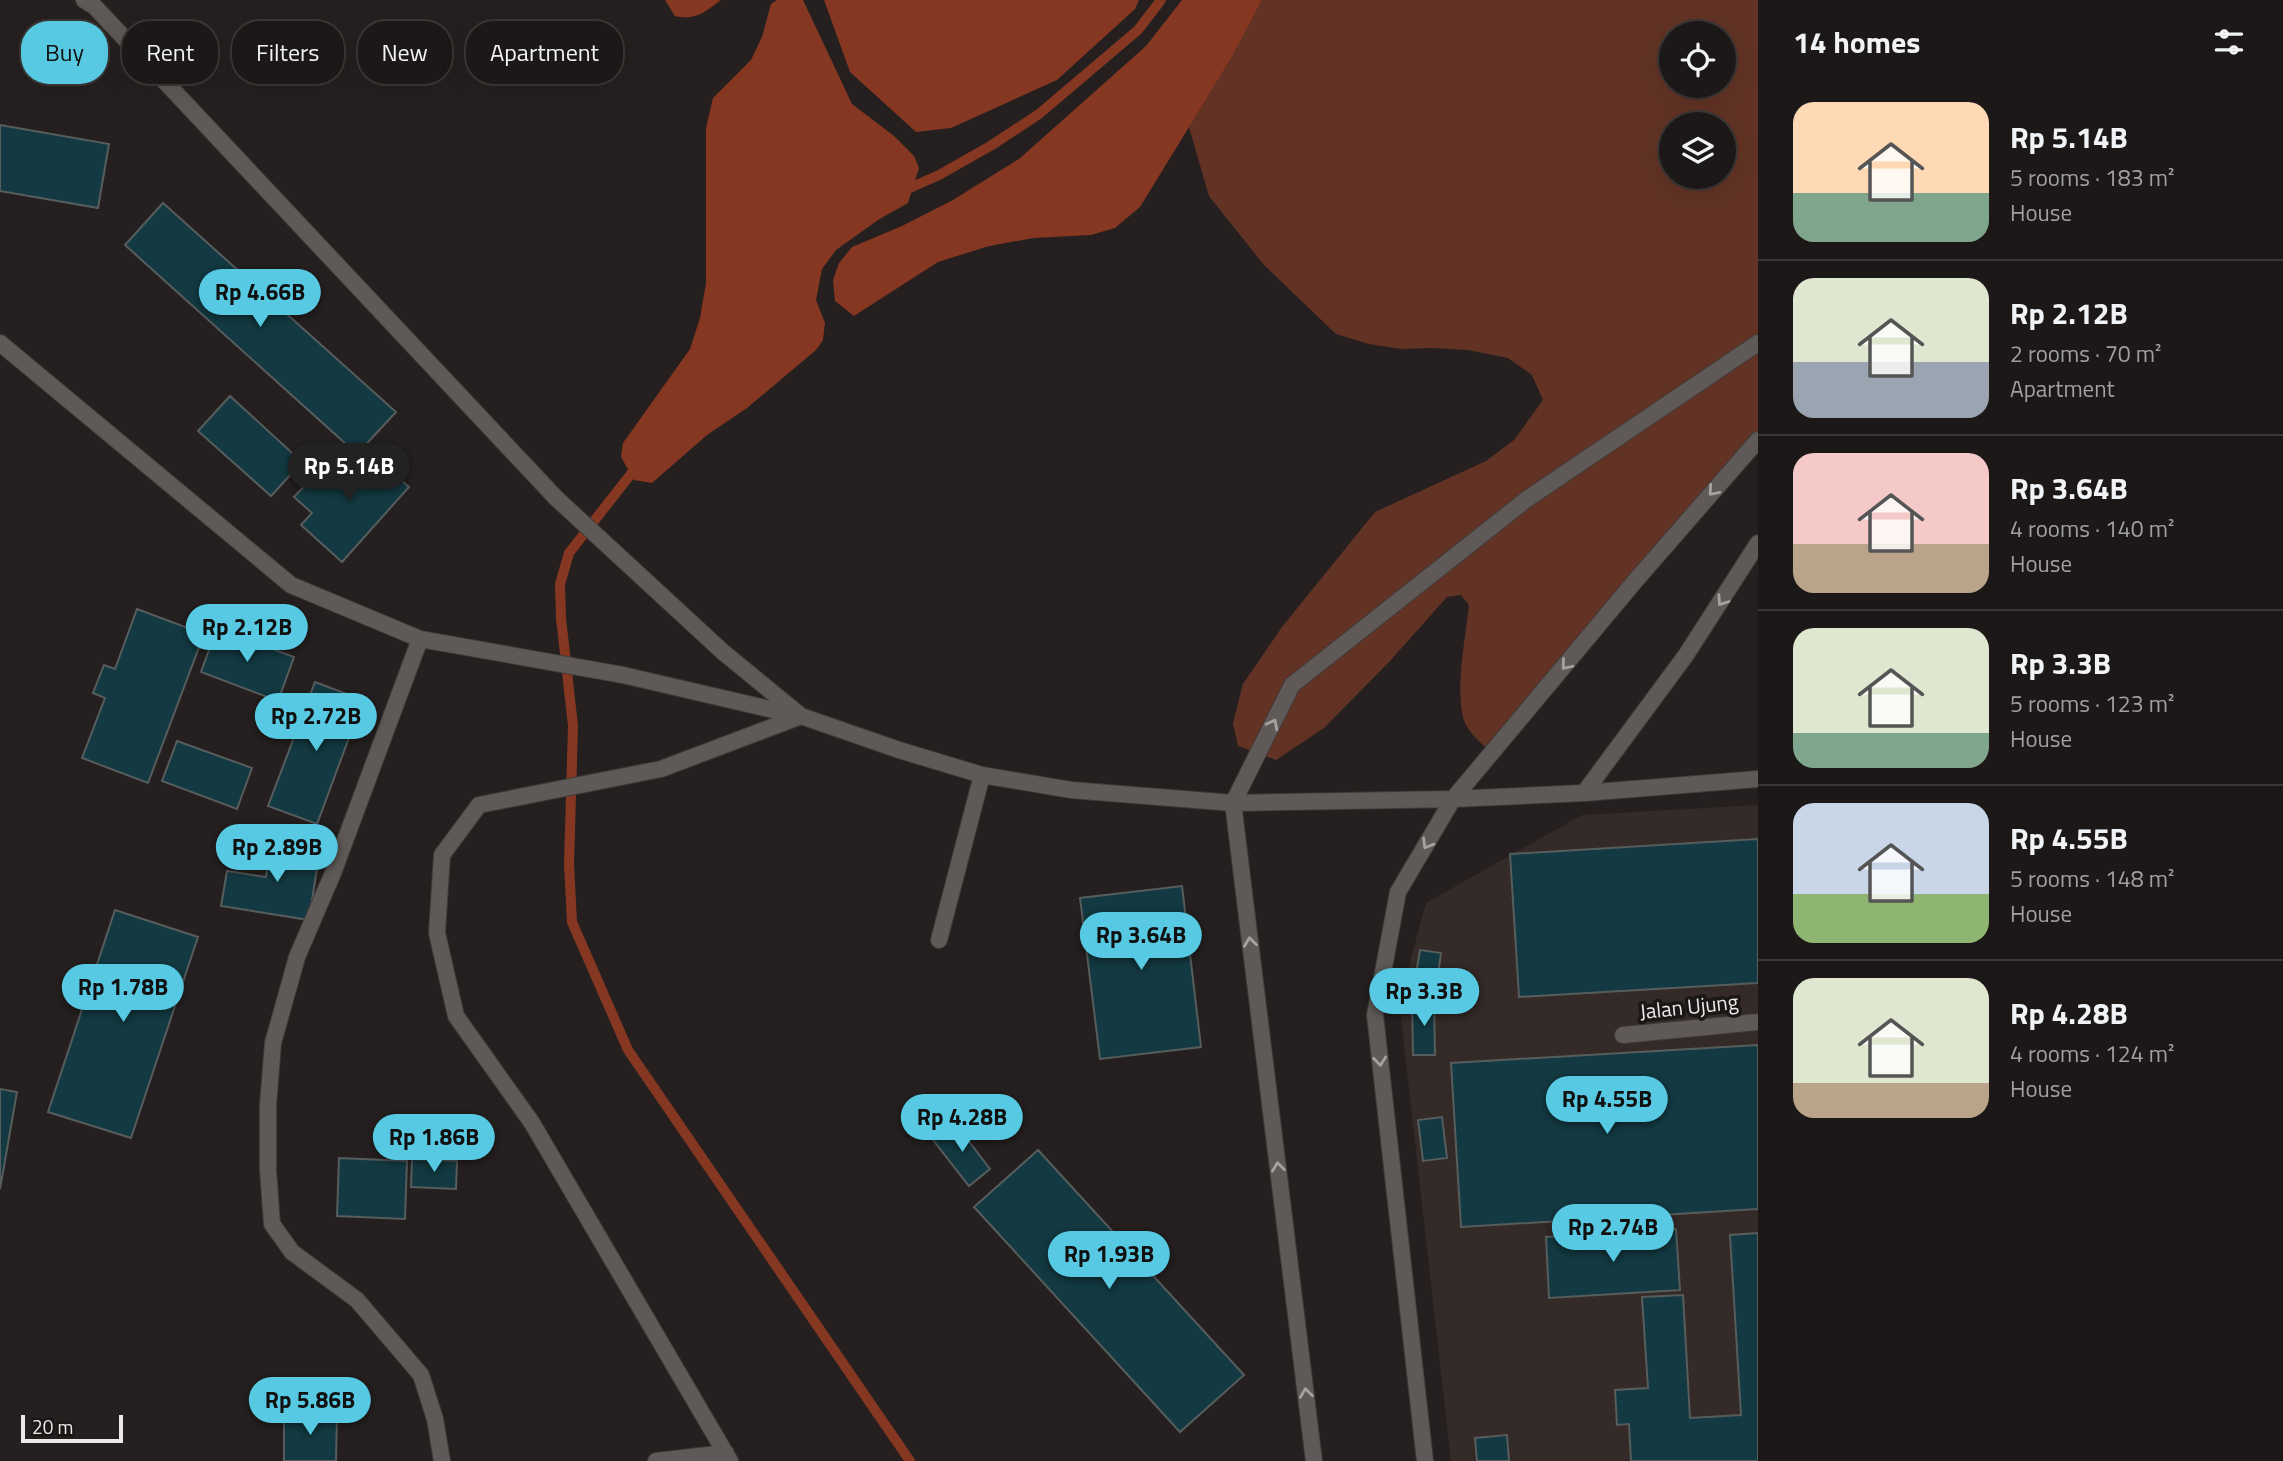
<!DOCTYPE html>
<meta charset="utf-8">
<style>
body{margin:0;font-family:"Titillium Web",sans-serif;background:#252120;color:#f1f3f6;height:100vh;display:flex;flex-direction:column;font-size:26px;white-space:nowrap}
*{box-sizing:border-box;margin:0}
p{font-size:23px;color:#a0a0a1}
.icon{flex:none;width:38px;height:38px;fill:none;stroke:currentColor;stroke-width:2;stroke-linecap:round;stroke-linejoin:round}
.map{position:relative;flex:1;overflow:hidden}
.drawer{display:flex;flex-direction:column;background:#1c1817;width:525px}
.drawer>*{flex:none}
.top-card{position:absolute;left:21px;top:21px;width:665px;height:63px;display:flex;gap:14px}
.fabs{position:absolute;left:1659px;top:21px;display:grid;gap:14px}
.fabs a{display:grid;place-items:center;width:77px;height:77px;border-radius:50%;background:#1c1817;box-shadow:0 7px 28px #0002,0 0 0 2px #3a3736;font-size:35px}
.scale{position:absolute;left:21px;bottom:18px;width:102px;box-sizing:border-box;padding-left:7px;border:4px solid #edeae9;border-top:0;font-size:19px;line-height:24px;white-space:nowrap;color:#edeae9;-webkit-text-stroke:5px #1b1716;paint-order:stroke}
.price{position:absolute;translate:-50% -60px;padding:0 16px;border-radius:24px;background:#57c9e2;color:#111;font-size:23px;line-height:46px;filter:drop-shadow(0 2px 4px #0008)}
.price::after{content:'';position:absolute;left:50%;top:42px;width:21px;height:16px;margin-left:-10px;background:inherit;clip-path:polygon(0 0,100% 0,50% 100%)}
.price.on{background:#222;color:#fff}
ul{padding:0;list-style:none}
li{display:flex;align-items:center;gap:21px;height:175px;padding:0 35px}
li+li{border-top:2px solid #3a3736}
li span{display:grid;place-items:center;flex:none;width:196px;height:140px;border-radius:21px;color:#555}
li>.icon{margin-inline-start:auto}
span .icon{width:84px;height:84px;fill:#fffc;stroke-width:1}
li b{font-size:30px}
h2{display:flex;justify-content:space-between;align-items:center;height:84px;padding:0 35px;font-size:30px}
.tag{padding:0 24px;border-radius:28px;background:#1c1817;box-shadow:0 7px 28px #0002,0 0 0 2px #3a3736;font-size:24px;line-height:63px}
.tag.on{background:#57c9e2;color:#111}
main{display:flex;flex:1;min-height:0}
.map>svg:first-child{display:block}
</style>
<main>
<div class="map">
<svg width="1758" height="1461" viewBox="0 0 1758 1461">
<rect width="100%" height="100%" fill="#25201f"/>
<path fill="#342a27" d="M1758 805V1461H1451L1401 1018 1411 958 1426 903 1582 815Z"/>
<path fill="#623325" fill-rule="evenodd" d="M1262 0H1758V440L1492 754C1484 745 1471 735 1466 725 1453 698 1466 636 1469 605L1461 595 1447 597 1390 661 1324 728 1276 760 1238 746 1233 723 1243 684 1282 627 1375 512 1486 461 1514 440 1543 400 1532 375 1508 358 1468 350 1432 348 1401 349 1369 344 1336 334 1264 265 1209 196 1189 127 1232 57ZM1671 33H1724V86H1671ZM1671 124H1724V177H1671Z"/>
<path fill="#853721" d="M665 0H721C705 12 695 21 675 16Z
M777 0H803L852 104 894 136 914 156 919 168 908 203 878 220 836 250 822 269 816 300 825 323 823 340 816 350 747 408 707 435 652 483 634 480 621 457 623 443 690 349 700 318 706 283V128L713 98 751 60 762 37 771 4Z
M824 0H1139L1135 9 1057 80 951 128 916 132 850 72Z
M1182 0H1262L1232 57 1140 207 1115 228 1091 235 1034 238 989 246 938 262 854 316 835 301 833 280 839 263 852 247 902 226 953 200 1019 159 1146 46Z"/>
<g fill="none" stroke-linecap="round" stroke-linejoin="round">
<path stroke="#853721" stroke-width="10" d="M903 191 939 175 992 145 1039 114 1138 30 1161 0
M638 465 569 553 560 584 561 618 573 726 569 864 572 922 628 1050 910 1461"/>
</g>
<path fill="#133a42" stroke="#575c5d" stroke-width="2" d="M0 125 109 144 98 208 0 191Z
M163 203 396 412 357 454 125 245Z
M230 396 302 462 271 496 198 431Z
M368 451 409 487 342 562 301 525 312 513 294 497 329 460 346 475Z
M137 609 204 634 148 783 82 758 105 698 93 693 104 665 115 669Z
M217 628 294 657 278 701 201 672Z
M315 682 363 700 317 824 268 806Z
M177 741 252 768 237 809 162 781Z
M1758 839V983L1519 997 1510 854Z
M271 841 320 849 309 920 221 906 227 871 266 877Z
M1182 886 1201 1047 1100 1059 1080 898Z
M115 910 198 937 131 1138 48 1112Z
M1420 950 1441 953 1435 996 1413 992Z
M1412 1001H1434L1435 1055H1413Z
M1758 1045V1209L1461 1227 1451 1063Z
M0 1089 17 1092 0 1189Z
M1442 1117 1447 1158 1423 1161 1418 1120Z
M955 1123 990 1169 969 1186 933 1140Z
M1038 1150 1244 1375 1180 1432 974 1207Z
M339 1158 407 1161 405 1219 337 1216Z
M412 1159 457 1161 456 1189 411 1187Z
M1676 1229 1680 1290 1549 1298 1546 1237Z
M1758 1233V1461H1631L1629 1424 1617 1425 1615 1390 1648 1388 1642 1297 1683 1295 1690 1418 1741 1415 1730 1235Z
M284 1412 337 1413 336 1461H284Z
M1507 1435 1509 1461H1477L1475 1438Z"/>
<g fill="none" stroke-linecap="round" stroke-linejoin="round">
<defs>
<path id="service" d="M84 0 95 7 556 498 723 652 801 716 899 750 982 775 1071 790 1233 803 1453 799 1584 793 1758 779
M0 343 291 585 420 639 623 675 795 715
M420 639 333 873 297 957 273 1043 268 1105V1170L272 1224 292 1252 357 1300 421 1375 435 1419 442 1461
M1584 793 1686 655 1758 543
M939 940 982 775
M1623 1035 1758 1022
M656 1461 726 1453
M730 1461 532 1123 456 1016 437 933 442 855 479 805 661 769 801 716
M1314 1461 1233 803 1292 685 1527 499 1758 343
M1425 1461 1375 1015 1398 892 1453 799 1636 580 1758 440"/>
</defs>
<use href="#service" stroke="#3f3b3a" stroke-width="18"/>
<use href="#service" stroke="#5f5a58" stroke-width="16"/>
</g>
<defs><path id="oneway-chevron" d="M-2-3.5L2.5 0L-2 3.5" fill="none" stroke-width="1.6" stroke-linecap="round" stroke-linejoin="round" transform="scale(1.75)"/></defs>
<g stroke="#a6a2a0">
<use href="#oneway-chevron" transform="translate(1713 491) rotate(131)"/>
<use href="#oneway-chevron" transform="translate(1722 601) rotate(124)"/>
<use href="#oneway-chevron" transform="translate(1566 665) rotate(130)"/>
<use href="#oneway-chevron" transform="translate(1273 724) rotate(-63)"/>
<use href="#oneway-chevron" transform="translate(1427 844) rotate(121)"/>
<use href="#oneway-chevron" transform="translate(1250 942) rotate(-97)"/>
<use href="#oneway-chevron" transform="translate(1380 1061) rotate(84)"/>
<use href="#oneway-chevron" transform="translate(1278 1167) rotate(-97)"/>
<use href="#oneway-chevron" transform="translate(1306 1393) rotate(-97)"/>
</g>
<g text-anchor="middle" stroke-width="7" stroke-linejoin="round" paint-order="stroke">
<g font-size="21" fill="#edeae9" stroke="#1b1716">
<text transform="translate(1689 1007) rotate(-6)" y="7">Jalan Ujung</text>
</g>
</g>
</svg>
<div class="fabs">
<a><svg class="icon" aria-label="locate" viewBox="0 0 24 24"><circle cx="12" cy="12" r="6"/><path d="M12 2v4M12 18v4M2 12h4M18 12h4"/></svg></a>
<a><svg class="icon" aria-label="layers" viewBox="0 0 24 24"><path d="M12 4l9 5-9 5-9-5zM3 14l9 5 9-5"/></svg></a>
</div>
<div class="scale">20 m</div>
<b class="price" style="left:260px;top:329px">Rp 4.66B</b>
<b class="price on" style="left:349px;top:503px">Rp 5.14B</b>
<b class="price" style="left:247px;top:664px">Rp 2.12B</b>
<b class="price" style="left:316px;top:753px">Rp 2.72B</b>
<b class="price" style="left:277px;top:884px">Rp 2.89B</b>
<b class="price" style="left:1141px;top:972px">Rp 3.64B</b>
<b class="price" style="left:123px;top:1024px">Rp 1.78B</b>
<b class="price" style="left:1424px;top:1028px">Rp 3.3B</b>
<b class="price" style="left:1607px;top:1136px">Rp 4.55B</b>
<b class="price" style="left:962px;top:1154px">Rp 4.28B</b>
<b class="price" style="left:434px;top:1174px">Rp 1.86B</b>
<b class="price" style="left:1613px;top:1264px">Rp 2.74B</b>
<b class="price" style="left:1109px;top:1291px">Rp 1.93B</b>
<b class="price" style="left:310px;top:1437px">Rp 5.86B</b>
<div class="top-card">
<a class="tag on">Buy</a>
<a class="tag">Rent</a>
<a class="tag">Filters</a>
<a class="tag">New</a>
<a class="tag">Apartment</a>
</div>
</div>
<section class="drawer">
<h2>14 homes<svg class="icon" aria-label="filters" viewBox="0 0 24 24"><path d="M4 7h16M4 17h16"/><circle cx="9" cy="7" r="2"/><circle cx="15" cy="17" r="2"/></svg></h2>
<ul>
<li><span style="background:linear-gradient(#ffd9b3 65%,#7fa58c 0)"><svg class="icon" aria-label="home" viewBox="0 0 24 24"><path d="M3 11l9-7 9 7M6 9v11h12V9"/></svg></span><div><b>Rp 5.14B</b><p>5 rooms · 183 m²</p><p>House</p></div></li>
<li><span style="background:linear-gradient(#dfe7d0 60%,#9aa5b1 0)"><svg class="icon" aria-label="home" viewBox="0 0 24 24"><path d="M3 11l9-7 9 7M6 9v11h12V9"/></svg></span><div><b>Rp 2.12B</b><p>2 rooms · 70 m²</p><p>Apartment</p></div></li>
<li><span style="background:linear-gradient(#f6c9c9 65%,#b9a48a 0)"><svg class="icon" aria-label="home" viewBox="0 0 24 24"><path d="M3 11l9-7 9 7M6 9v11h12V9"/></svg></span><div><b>Rp 3.64B</b><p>4 rooms · 140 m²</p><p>House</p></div></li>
<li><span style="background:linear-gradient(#dfe7d0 75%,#7fa58c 0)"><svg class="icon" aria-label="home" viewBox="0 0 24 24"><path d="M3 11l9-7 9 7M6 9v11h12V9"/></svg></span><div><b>Rp 3.3B</b><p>5 rooms · 123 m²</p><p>House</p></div></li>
<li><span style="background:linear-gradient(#c9d6e8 65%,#8fb573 0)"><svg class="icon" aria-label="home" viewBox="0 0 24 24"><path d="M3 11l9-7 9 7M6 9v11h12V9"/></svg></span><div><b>Rp 4.55B</b><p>5 rooms · 148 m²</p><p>House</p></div></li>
<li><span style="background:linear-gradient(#dfe7d0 75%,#b9a48a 0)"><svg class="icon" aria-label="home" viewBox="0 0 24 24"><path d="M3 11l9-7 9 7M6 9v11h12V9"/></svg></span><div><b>Rp 4.28B</b><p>4 rooms · 124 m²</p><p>House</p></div></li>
</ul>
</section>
</main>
